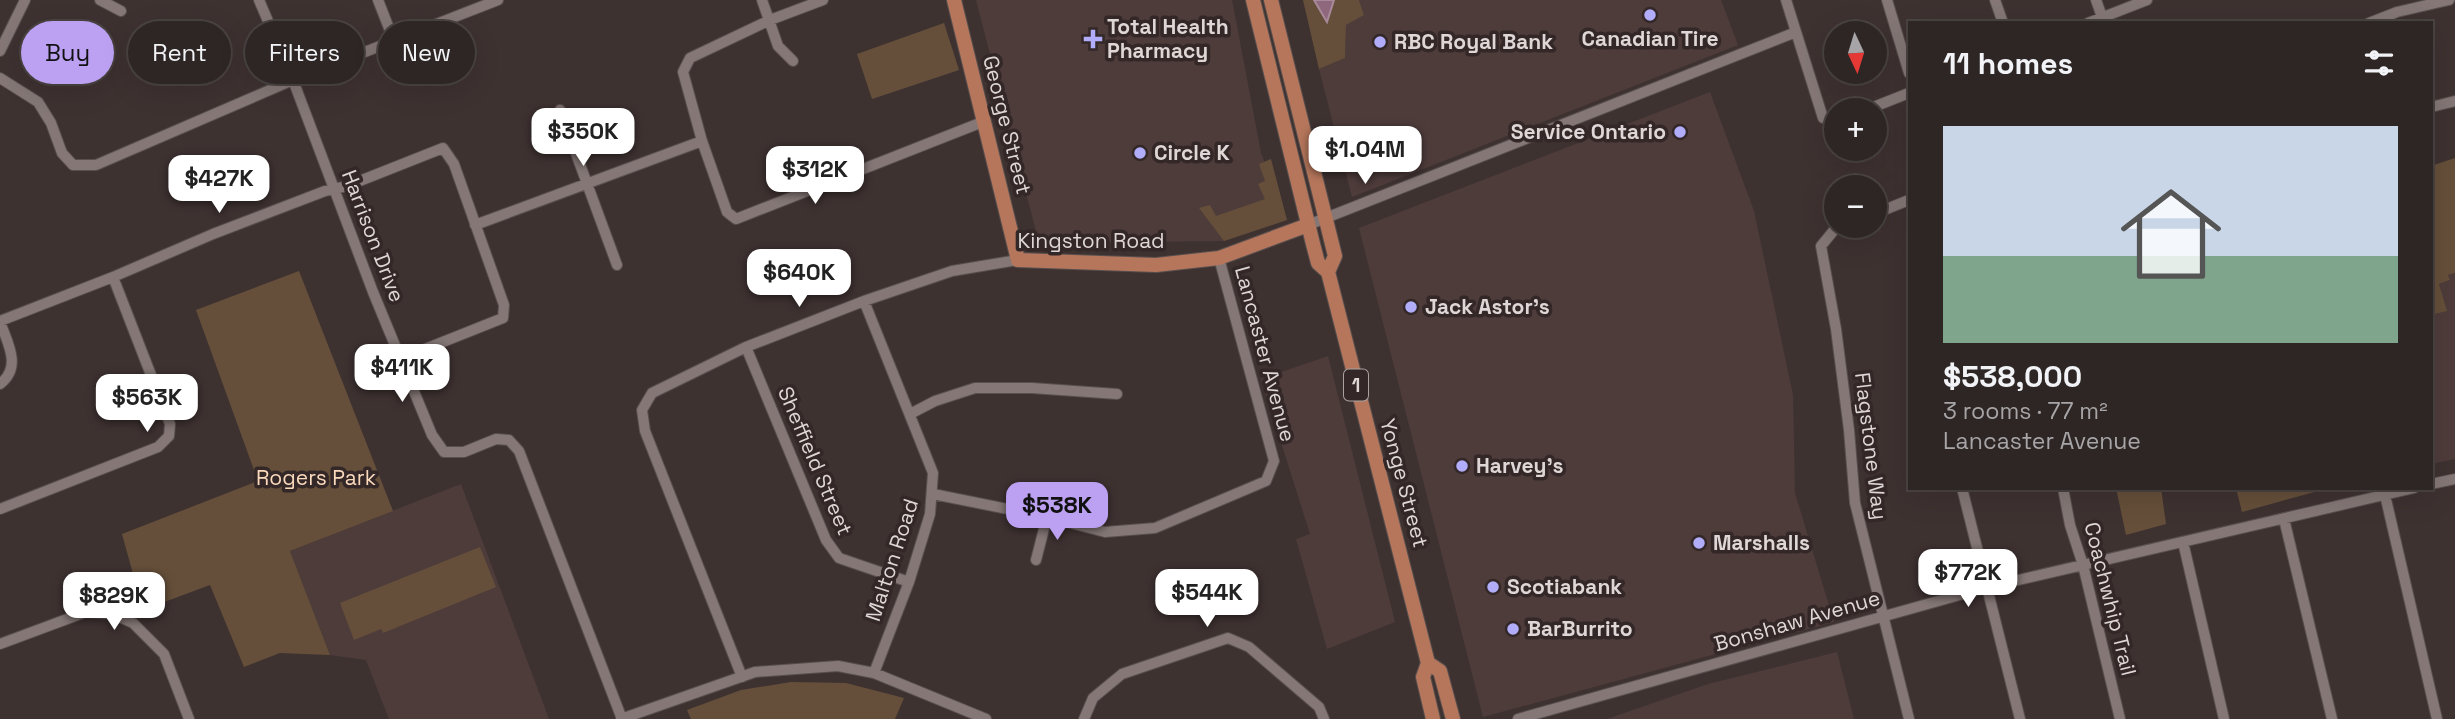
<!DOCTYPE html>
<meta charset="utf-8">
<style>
body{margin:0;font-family:"Space Grotesk",sans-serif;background:#362e2d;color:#f1f3f6;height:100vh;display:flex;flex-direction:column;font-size:26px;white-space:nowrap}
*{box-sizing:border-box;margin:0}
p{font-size:23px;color:#a7a5a7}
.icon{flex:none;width:38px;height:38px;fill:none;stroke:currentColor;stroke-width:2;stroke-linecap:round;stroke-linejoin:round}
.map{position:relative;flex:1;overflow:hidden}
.panel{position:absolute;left:1908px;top:21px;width:525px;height:469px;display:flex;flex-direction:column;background:#2e2625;border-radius:0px;box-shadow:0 7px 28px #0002,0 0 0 2px #494342}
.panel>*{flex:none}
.guide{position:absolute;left:21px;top:21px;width:665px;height:63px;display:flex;gap:14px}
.needle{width:46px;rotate:176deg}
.buttons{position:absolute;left:1824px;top:21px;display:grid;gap:14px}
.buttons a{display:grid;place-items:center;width:63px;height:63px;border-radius:50%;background:#2e2625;box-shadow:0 7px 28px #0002,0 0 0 2px #494342;font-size:35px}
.price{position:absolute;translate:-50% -60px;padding:0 16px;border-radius:14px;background:#fff;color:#222;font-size:23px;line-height:46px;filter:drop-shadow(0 2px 4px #0008)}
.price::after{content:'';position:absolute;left:50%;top:42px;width:21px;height:16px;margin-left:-10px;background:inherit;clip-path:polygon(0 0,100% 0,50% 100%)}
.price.current{background:#bca0f2;color:#111}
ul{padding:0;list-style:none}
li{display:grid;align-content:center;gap:14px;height:371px;padding:0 35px}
li span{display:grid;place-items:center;height:217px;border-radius:0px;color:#555}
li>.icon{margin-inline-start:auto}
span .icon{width:126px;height:126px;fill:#fffc;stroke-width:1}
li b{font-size:30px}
h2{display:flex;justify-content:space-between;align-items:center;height:84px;padding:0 35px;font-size:30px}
.pill{padding:0 24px;border-radius:32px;background:#2e2625;box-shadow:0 7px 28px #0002,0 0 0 2px #494342;font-size:24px;line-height:63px}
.pill.current{background:#bca0f2;color:#111}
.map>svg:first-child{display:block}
</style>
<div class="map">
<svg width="2455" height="719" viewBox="0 0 2455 719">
<rect width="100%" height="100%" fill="#3e3231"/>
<path fill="#4e3c3b" d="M976 0H1232L1261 153 1287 220 1224 241 1039 243Z
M1359 0H1721L1738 45 1352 197 1319 69 1345 58 1346 25 1364 15Z
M1710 92 1754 211 1793 395 1795 493 1834 622 1483 717 1359 228Z
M2455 273V459L2431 464V315L2446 311 2439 284 2450 280 2448 275Z
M1328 356 1395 622 1327 649 1296 539 1310 534 1261 379Z
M461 484 549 719H389L366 660 330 655 290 551Z
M1837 652 1854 719H1607L1708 684Z"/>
<path fill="#654f3a" d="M1303 0H1359L1364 15 1346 25 1345 58 1319 69Z
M944 23 959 70 872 99 857 54Z
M2455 158V273L2448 275 2450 280 2439 284 2447 311 2431 315V166Z
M1271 159 1287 220 1224 241 1199 208 1210 205 1216 216 1265 199 1258 184 1265 181 1259 164Z
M299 271 393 511 290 551 330 655 280 653 244 667 210 585 143 610 122 534 258 481 196 310Z
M2116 488H2161L2166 524 2126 535Z
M2236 488H2329L2242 512Z
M480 547 496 587 383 633 381 629 354 640 340 603Z
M791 682 846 683 904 698 895 719H691L687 710 741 690Z"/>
<path fill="#90687e" stroke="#a88999" stroke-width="2" d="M1314 0H1334L1327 22Z"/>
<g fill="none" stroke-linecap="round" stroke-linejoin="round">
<defs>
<path id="minor" d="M100 0 121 11
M259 0 293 80 373 292 432 435 444 452H464L496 439 509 440 519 451 622 719
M378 0 394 41
M762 0 778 46 793 61
M823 0 770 20 690 58 683 72 702 141 727 212 736 219 985 121
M1786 0 1823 118 1836 122
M1887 0 1909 73
M1995 0 2003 23
M2096 0 2102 17
M2088 23 2147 0
M2369 23 2397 12 2449 0
M0 51 25 0
M0 78 38 102 51 123 62 153 73 165H96L293 80 498 0
M2431 107 2455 101
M560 110 617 265
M1866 110 1909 93
M1874 214 1909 200
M475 225 702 141
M1308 225 1796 32
M1843 226 1835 229 1821 246 1836 329 1849 430 1855 503 1909 719
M864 301 933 473 930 514 909 582 874 673
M0 321 113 277 213 234 325 191 347 186 443 148 454 164 504 305 503 318 400 359
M0 322C8 344 22 367 0 384
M746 347 826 540 839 558 909 582
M910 414 935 401 975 388H1032L1117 394
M2431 484 2455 479
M1962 488 2020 719
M2063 488 2070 525 2083 565 2120 719
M933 494 1047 517 1105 532 1155 528 1266 481 1274 461 1219 258
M2385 495 2437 719
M0 509 158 447 169 436 170 424 113 277
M2284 519 2332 719
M2183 542 2224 719
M1036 560 1047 517
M0 644 86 612 112 614 133 623 164 654 189 719
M742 677 645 431 642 410 652 393 746 347 864 301 952 271 1018 260
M621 719 755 672 838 666 874 673 986 719
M1084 719 1093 698 1122 674 1228 638 1249 647 1319 707 1324 719
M1518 719 1988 587 2414 488"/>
<path id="major" d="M954 0 1018 260 1156 265 1219 258 1308 225
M1253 0 1313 244 1318 263 1328 272 1428 663 1423 677 1433 719
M1271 0 1335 256 1328 272
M1428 663 1440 671 1453 719"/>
</defs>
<use href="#minor" stroke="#584f4e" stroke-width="12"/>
<use href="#major" stroke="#584f4e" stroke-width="16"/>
<use href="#minor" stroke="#847775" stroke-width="10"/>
<use href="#major" stroke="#b5765b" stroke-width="14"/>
</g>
<g fill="#b1adfa" stroke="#332827" stroke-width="2.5">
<circle cx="1650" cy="15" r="7"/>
<path d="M1089.5 28.5h7v7h7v7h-7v7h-7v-7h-7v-7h7z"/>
<circle cx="1380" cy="42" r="7"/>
<circle cx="1680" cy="132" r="7"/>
<circle cx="1140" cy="153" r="7"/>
<circle cx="1411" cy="307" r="7"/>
<circle cx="1462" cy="466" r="7"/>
<circle cx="1699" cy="543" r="7"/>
<circle cx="1493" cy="587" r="7"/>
<circle cx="1513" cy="629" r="7"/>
</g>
<g text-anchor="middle" stroke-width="7" stroke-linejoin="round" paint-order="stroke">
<rect fill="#332827" stroke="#aba2a2" stroke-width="2" x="1344" y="369.5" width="24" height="31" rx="5"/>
<g font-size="19" font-weight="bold" fill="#dfd7d7">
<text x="1356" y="392">1</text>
</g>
<g font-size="21" font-weight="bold" fill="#dfd7d7" stroke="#332827" text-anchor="start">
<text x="1107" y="34">Total Health<tspan x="1107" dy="24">Pharmacy</tspan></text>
<text x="1650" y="46" text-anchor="middle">Canadian Tire</text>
<text x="1394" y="49">RBC Royal Bank</text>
<text x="1666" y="139" text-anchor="end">Service Ontario</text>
<text x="1154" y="160">Circle K</text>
<text x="1425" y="314">Jack Astor's</text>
<text x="1476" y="473">Harvey's</text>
<text x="1713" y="550">Marshalls</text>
<text x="1507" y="594">Scotiabank</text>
<text x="1527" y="636">BarBurrito</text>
</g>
<g font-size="21" fill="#dfd7d7" stroke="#332827">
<text transform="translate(1007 125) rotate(76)" y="7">George Street</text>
<text transform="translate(373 236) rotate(69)" y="7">Harrison Drive</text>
<text x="1091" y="248">Kingston Road</text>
<text transform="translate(1265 354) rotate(75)" y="7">Lancaster Avenue</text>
<text transform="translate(1871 446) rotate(83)" y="7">Flagstone Way</text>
<text transform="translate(815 461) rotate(67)" y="7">Sheffield Street</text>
<text transform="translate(1404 483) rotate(75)" y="7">Yonge Street</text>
<text transform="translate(892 560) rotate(-72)" y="7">Malton Road</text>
<text transform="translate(2110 599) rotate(76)" y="7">Coachwhip Trail</text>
<text transform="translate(1797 621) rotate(-16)" y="7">Bonshaw Avenue</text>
</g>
<g font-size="21" fill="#fad9bc" stroke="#332827">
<text x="316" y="485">Rogers Park</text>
</g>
</g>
</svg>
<div class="buttons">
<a><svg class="needle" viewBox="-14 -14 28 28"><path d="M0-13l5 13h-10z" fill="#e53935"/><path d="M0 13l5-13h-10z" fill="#a7a5a7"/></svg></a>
<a>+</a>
<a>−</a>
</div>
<b class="price" style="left:583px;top:168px">$350K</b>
<b class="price" style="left:1365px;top:186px">$1.04M</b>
<b class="price" style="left:815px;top:206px">$312K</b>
<b class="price" style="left:219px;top:215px">$427K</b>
<b class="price" style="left:799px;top:309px">$640K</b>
<b class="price" style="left:402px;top:404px">$411K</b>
<b class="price" style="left:147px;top:434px">$563K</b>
<b class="price current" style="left:1057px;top:542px">$538K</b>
<b class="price" style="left:1968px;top:609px">$772K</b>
<b class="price" style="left:1207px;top:629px">$544K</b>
<b class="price" style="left:114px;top:632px">$829K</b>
<div class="guide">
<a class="pill current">Buy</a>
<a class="pill">Rent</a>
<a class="pill">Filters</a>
<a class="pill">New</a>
</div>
<section class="panel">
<h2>11 homes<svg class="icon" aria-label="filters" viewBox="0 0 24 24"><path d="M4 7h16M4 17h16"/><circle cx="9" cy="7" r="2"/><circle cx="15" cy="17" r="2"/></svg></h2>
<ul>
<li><span style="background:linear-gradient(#c9d6e8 60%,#7fa58c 0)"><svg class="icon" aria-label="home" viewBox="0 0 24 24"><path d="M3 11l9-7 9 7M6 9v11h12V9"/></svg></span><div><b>$538,000</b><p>3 rooms · 77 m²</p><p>Lancaster Avenue</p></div></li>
</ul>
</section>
</div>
